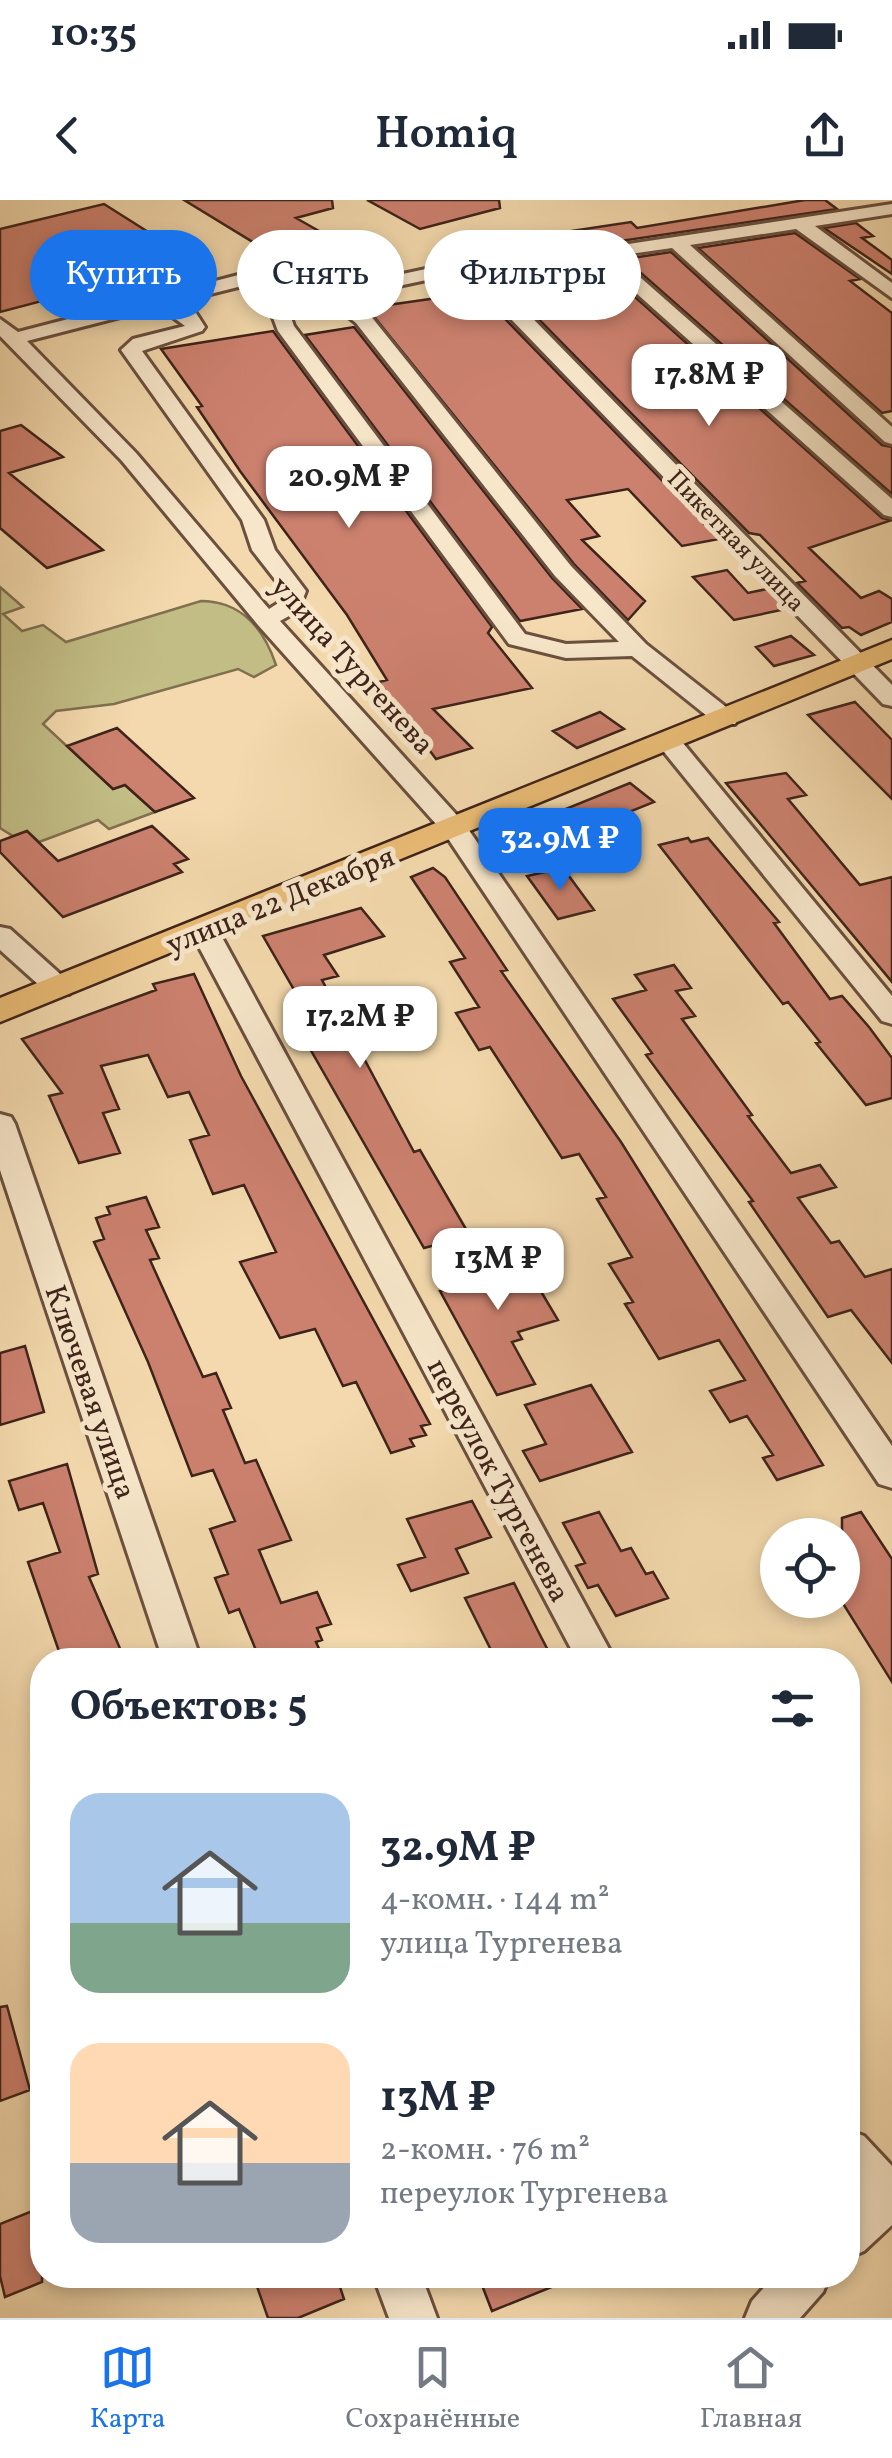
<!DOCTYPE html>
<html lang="ru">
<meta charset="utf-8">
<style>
body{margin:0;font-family:Vollkorn,serif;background:#f2f2f3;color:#1f2937;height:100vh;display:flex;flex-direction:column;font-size:38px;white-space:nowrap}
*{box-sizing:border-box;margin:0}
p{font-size:32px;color:#747a83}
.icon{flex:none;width:55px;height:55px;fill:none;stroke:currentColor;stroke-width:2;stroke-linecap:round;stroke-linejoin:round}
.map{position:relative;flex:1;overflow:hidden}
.drawer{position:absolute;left:30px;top:1448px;width:830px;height:640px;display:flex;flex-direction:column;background:#fff;border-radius:40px;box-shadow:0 5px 15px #0003}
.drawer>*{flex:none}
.banner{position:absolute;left:30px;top:30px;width:832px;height:90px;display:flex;gap:20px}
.controls{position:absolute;left:760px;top:1318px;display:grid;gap:20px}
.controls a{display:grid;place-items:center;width:100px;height:100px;border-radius:50%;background:#fff;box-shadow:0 5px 15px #0003;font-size:50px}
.price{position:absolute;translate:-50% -85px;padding:0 22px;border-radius:20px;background:#fff;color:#222;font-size:32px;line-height:65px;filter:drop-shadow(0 2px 5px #0008)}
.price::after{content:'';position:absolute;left:50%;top:60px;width:30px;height:22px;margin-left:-15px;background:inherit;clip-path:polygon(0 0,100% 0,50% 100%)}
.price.active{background:#1a73e8;color:#fff}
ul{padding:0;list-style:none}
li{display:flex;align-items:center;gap:30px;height:250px;padding:0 40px}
li span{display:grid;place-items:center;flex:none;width:280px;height:200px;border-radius:30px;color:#555}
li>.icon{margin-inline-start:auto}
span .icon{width:120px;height:120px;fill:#fffc;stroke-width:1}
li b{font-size:42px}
h2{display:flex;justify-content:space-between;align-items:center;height:120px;padding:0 40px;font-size:42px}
.pill{padding:0 35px;border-radius:45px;background:#fff;box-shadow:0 5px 15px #0003;font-size:35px;line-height:90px}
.pill.active{background:#1a73e8;color:#fff}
.status{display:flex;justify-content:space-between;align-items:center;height:70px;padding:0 50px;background:#fff;direction:ltr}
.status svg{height:28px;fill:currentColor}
header{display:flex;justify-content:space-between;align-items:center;height:130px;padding:0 40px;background:#fff;font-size:45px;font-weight:600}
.dock{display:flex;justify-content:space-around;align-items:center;height:140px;border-top:2px solid #e0e1e3;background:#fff;font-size:28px;color:#747a83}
.dock a{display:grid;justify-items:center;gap:5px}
.dock .active{color:#1a73e8}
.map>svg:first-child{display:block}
</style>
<div class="status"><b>10:35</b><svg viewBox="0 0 49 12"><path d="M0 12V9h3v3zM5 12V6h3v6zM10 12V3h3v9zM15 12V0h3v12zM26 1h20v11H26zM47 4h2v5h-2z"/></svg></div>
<header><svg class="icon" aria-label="back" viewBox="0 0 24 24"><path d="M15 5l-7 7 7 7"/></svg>Homiq<svg class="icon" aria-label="share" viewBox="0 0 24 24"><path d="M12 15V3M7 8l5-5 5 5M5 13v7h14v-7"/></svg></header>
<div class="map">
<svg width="892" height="2118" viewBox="0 0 892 2118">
<rect width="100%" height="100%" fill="#f3d9ad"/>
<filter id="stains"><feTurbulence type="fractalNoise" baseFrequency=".002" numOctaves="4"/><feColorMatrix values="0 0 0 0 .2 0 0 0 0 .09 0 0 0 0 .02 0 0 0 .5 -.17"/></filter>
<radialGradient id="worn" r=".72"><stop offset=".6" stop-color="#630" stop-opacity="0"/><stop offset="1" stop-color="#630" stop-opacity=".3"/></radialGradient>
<path fill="#c2bd85" stroke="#807050" stroke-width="2.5" d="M0 387 23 407 3 414 22 431 43 425 66 442 201 401C241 401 264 429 276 465L254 477 238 469 114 504 56 511 43 524 113 589 125 585 155 612 109 629 98 620 39 642 27 631 13 636 0 628Z"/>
<path fill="#cc816f" stroke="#3e231a" stroke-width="2.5" d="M184 0H332L333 8 296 18 342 44 282 60Z
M367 0H499L500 8 420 29Z
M805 0H825L837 9 587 46 571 31 631 22 637 28Z
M104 4 194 61 0 112V29Z
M856 23 873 36 862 38 892 60V74L824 28Z
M795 33 860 79 850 81 892 113V211L882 213 698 48Z
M671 52 882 245 892 247V294L625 59Z
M597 63 882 318 892 320 809 348 861 398 879 391 892 399V422L861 435 849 427 842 428 797 383 805 381 760 335 749 333 507 87 498 72 527 69 532 75Z
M479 92 719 339 682 346 628 289 567 300 599 336 582 340 645 401 628 420 574 364 367 108Z
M354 127 552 378 582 409 520 421 305 135Z
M273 131 492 427 488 433 532 488 433 509 472 548 436 559 379 482 387 480 347 415 240 271 197 207 202 206 161 149Z
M21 225 63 257 9 273 103 350 47 368 0 328V231Z
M727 370 748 393 767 389 786 409 734 420 693 377Z
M791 436 814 455 774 466 756 447Z
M855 502 892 540V599L808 515Z
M600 512 624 529 577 548 553 531Z
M117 528 194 598 155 612 125 585 113 589 67 546Z
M786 573 806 595 788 599 860 685 892 677V782L726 583Z
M630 583 654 602 587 629 563 610Z
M152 626 188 659 174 664 182 672 63 717 0 652V641L27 631 58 661Z
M688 638 691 642 708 638 779 722 774 723 830 799 842 796 869 827 892 858V898L866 905 816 843 820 842 788 802 783 804 659 645Z
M433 668 445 677 507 770 501 771 621 942 823 1265 777 1280 763 1258 773 1255 747 1216 730 1222 710 1191 745 1180 719 1140 659 1159 625 1104 633 1102 609 1064 632 1057 597 999 606 997 579 954 562 958 490 847 479 850 456 813 479 807 450 762 465 758 411 677Z
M563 668 594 710 558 719 527 676Z
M361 708 384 736 324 755 338 776 322 780 414 952 420 950 470 1036 424 1048 293 819 301 817 290 797 297 795 263 736Z
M674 765 691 788 676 791 695 816 682 819 752 915 748 916 791 973 820 965 836 987 798 998 831 1043 839 1041 865 1077 892 1069V1163L851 1110 828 1117 749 1002 753 1001 646 855 652 853 613 799 646 790 635 775Z
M194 774 241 876 430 1224 421 1226 426 1235 410 1239 414 1246 391 1253 356 1182 343 1186 315 1129 280 1138 240 1062 276 1052 244 985 213 994 190 940 209 935 189 892 168 897 148 855 101 866 119 909 103 913 120 953 79 963 49 896 62 893 22 839 156 790 153 784Z
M146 997 159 1027 146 1030 159 1058 150 1060 203 1177 216 1173 231 1208 223 1210 245 1263 256 1260 291 1340 259 1350 281 1403 317 1392 331 1424 317 1428 322 1440 316 1442 324 1460H260L239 1409 229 1413 215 1378 228 1374 210 1329 235 1321 213 1270 192 1276 148 1162 94 1042 104 1039 96 1018 110 1014 107 1007Z
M501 1038 529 1085 536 1083 558 1120 518 1132 522 1139 512 1142 535 1184 497 1195 440 1091 479 1080 461 1049Z
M25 1146 44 1212 0 1225V1153Z
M591 1185 632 1252 540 1281 523 1251 546 1244 525 1205Z
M67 1264 98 1374 89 1377 125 1460H62L28 1362 60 1352 43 1303 19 1310 9 1281Z
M472 1301 491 1337 456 1349 468 1373 411 1391 398 1365 425 1357 407 1319Z
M599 1312 621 1351 631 1348 646 1374 653 1372 668 1398 616 1416 598 1385 588 1388 576 1366 585 1363 563 1323Z
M861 1312 892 1359V1482L842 1402V1318Z
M514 1383 539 1433 553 1460H496L465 1398Z
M7 1806 30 1890 0 1901V1807Z
M42 2007V2082L5 2097 0 2076V2024Z
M253 2075H336L344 2099 298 2118H268Z
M478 2075H579V2076L492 2111Z"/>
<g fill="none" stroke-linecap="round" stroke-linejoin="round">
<defs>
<path id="minor" d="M892 4V14L815 26 892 83V98L796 29 690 45 892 227V244L885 242 672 48 616 56 892 299V317L884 315 598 59 468 71 492 77 892 485V506L883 504 478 85 445 76 347 97 370 115 571 366 646 444 735 514 738 519 735 524H717L632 456 566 458 509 444 278 131 261 86 250 84 178 102 196 113 205 127 202 131 142 151 264 320 275 350 306 391 298 411 280 421 464 623 892 1246V1288L879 1284 445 634 258 425 122 261 0 136V119L18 132 250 72 332 89 473 59 602 48ZM281 90 326 99 356 123 555 376 619 442 566 444 525 434 294 126ZM159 107 185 126 133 139 121 150 242 320 252 350 284 391 280 402 269 409 136 253 27 141Z
M669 534 678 537 892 796V824L882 821 660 547 656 542Z
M204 722 218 730 615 1460H577L190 730Z
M0 727 10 729 69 782 73 788 69 794H49L0 750Z
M0 914 11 917 15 924 201 1460H163L0 970Z
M848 1930 864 1936 892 1966V2025L864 2051 848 2058V2003L857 1995 848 1985Z
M373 2075H421L437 2118H389Z
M775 2075H830L823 2092 800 2118H745L752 2101Z"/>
<path id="major" d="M892 440V459L0 822V798Z"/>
</defs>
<use href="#minor" stroke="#6b503f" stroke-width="6"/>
<use href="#major" stroke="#3e231a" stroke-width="5"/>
<use href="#minor" fill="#f7e6ca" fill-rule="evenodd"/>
<use href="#major" fill="#eabc76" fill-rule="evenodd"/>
</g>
<g text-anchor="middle" stroke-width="10" stroke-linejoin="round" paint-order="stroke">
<g font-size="25" fill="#3e231a" stroke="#f7e6ca">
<text transform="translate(737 340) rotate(46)" y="9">Пикетная улица</text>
</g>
<g font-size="30" fill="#3e231a" stroke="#f7e6ca">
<text transform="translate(353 465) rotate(48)" y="10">улица Тургенева</text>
<text transform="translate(280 700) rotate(-22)" y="10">улица 22 Декабря</text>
<text transform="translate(91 1192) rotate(71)" y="10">Ключевая улица</text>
<text transform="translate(499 1280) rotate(62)" y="10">переулок Тургенева</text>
</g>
</g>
<rect width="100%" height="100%" filter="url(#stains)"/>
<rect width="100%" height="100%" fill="url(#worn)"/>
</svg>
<div class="controls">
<a><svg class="icon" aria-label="locate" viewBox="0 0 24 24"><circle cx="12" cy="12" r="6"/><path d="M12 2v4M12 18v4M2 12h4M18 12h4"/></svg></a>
</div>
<b class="price" style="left:709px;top:229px">17.8M ₽</b>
<b class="price" style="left:349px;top:331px">20.9M ₽</b>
<b class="price active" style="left:560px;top:693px">32.9M ₽</b>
<b class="price" style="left:360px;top:871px">17.2M ₽</b>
<b class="price" style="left:498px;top:1113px">13M ₽</b>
<div class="banner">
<a class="pill active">Купить</a>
<a class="pill">Снять</a>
<a class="pill">Фильтры</a>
</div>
<section class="drawer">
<h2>Объектов: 5<svg class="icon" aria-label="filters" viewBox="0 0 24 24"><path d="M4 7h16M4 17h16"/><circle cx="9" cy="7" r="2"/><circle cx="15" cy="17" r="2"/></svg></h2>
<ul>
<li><span style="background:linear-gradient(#a9c7e8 65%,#7fa58c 0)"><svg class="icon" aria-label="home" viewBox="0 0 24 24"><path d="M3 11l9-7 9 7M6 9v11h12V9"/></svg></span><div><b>32.9M ₽</b><p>4-комн. · 144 m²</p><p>улица Тургенева</p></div></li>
<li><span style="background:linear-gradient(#ffd9b3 60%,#9aa5b1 0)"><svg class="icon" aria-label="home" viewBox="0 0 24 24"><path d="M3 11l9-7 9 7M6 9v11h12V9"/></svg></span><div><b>13M ₽</b><p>2-комн. · 76 m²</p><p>переулок Тургенева</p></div></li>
</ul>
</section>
</div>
<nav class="dock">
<a class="active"><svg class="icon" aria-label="map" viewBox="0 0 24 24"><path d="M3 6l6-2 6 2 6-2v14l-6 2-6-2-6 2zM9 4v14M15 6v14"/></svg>Карта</a>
<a><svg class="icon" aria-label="saved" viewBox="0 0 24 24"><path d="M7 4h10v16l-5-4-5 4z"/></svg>Сохранённые</a>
<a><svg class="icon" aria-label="home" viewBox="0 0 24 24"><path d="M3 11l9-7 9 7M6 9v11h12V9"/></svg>Главная</a>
</nav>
